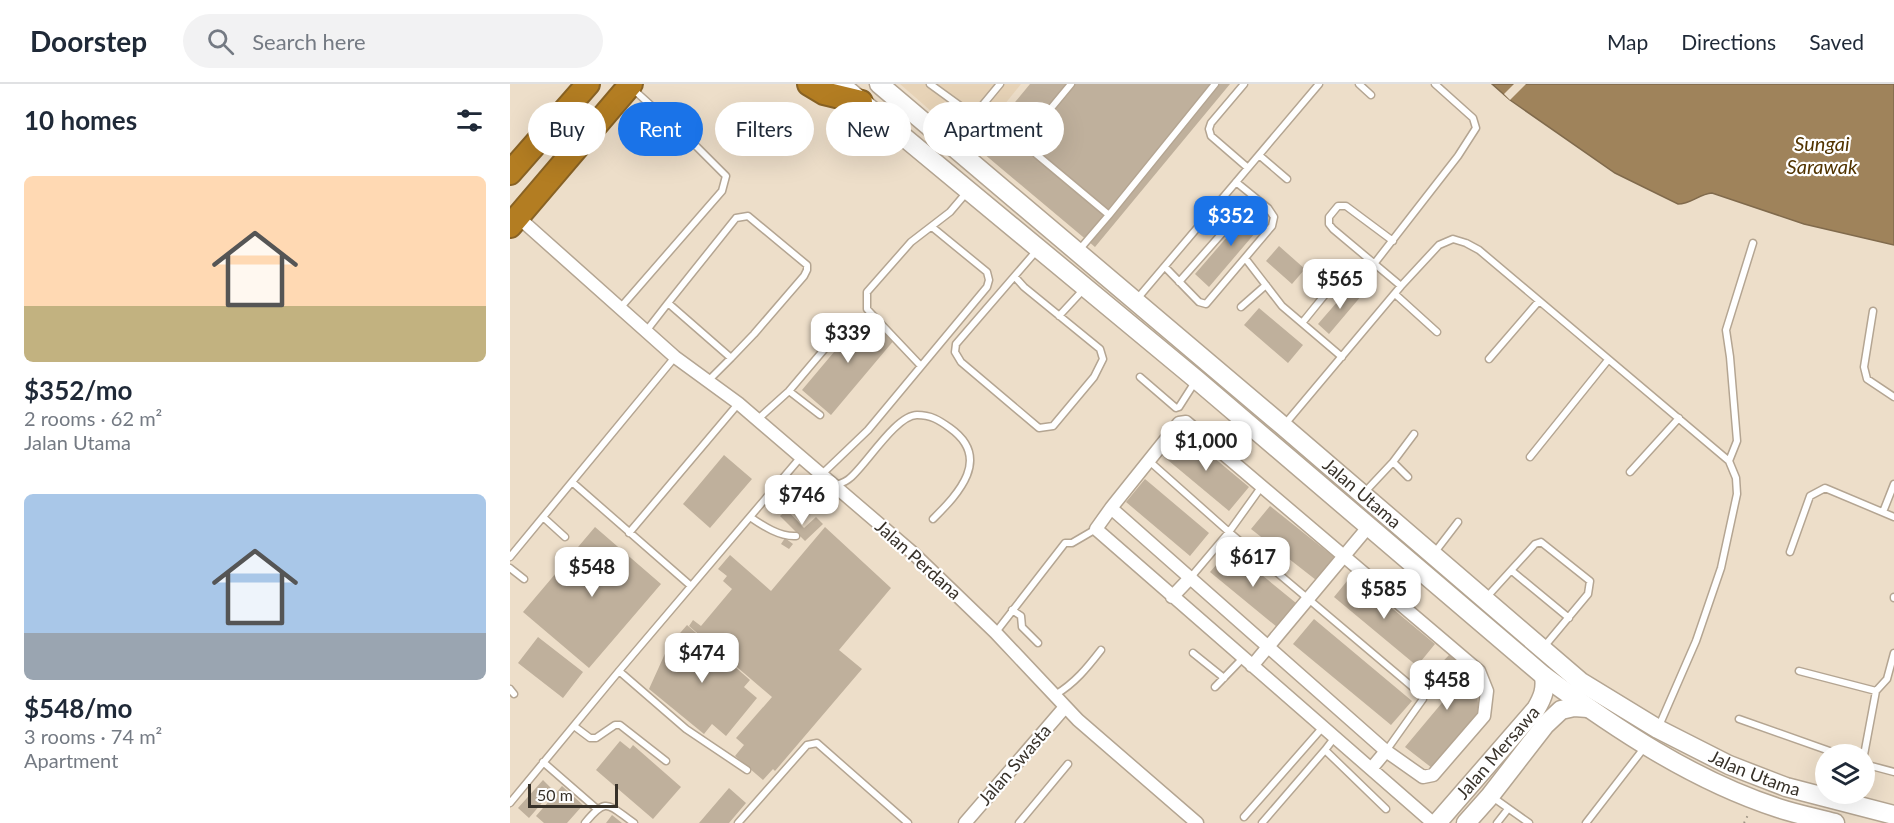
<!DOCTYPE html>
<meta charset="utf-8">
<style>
body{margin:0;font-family:Lato,sans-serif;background:#f2f2f3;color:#1f2937;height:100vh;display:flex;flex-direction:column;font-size:22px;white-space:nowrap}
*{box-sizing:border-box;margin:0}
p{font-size:20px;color:#747a83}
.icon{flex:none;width:33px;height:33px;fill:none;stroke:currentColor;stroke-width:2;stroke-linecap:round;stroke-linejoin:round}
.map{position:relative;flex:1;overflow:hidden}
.drawer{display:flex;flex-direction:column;background:#fff;width:510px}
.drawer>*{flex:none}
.top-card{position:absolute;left:18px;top:18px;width:570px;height:54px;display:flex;gap:12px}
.fabs{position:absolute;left:1305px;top:660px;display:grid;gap:12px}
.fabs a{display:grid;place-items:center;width:60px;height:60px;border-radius:50%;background:#fff;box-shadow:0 6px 24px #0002;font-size:30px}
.scale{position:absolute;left:18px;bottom:15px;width:90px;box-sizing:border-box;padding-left:6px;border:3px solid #373129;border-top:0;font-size:16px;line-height:21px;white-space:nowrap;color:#373129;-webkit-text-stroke:4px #fff;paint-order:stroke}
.price{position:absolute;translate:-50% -51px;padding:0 14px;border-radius:12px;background:#fff;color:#222;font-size:20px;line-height:39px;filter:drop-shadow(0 2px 3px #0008)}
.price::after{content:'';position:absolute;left:50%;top:36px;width:18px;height:14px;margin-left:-9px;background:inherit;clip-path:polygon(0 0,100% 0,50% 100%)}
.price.selected{background:#1a73e8;color:#fff}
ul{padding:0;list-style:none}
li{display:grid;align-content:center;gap:12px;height:318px;padding:0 24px}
li span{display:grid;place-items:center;height:186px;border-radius:9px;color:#555}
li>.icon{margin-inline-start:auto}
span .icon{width:108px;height:108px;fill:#fffc;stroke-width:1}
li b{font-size:26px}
h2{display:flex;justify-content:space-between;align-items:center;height:72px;padding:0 24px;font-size:26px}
.tag{padding:0 21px;border-radius:27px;background:#fff;box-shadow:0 6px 24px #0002;font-size:21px;line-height:54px}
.tag.selected{background:#1a73e8;color:#fff}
header{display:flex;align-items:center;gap:36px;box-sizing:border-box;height:84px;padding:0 30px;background:#fff;border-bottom:2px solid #e0e1e3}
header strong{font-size:28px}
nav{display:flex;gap:33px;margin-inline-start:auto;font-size:21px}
.search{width:420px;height:54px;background:#f2f2f3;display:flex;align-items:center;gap:15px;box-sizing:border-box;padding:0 21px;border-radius:33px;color:#747a83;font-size:22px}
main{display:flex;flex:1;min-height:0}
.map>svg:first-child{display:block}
</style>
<header>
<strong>Doorstep</strong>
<div class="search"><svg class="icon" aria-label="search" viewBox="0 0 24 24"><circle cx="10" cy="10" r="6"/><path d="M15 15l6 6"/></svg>Search here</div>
<nav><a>Map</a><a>Directions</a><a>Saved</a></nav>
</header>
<main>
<section class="drawer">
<h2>10 homes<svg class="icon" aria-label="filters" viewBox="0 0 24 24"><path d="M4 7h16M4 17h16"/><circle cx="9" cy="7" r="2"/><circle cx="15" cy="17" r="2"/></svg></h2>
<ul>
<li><span style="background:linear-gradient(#ffd9b3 70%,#c2b280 0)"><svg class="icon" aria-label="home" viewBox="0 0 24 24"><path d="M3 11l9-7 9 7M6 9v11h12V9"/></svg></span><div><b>$352/mo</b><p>2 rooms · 62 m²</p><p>Jalan Utama</p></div></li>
<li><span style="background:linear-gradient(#a9c7e8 75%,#9aa5b1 0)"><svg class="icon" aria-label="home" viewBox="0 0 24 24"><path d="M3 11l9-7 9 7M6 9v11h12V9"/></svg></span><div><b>$548/mo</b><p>3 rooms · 74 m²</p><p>Apartment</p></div></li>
</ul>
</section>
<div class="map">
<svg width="1384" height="739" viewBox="0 0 1384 739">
<rect width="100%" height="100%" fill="#eddec9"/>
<path fill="#e7d3b7" d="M390 0H511L461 62Z"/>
<path fill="#9f835b" stroke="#806a4c" stroke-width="1.5" d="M982 0H1384V161L1294 140 1202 109C1189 110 1181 120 1168 120L1105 89 1000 16Z"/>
<path fill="#eddec9" d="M1004 0H1016L1000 16 994 10Z"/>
<path fill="#bfb09c" d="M520 0H720L585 163 467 64Z
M743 123 757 135 699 203 685 190Z
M769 162 795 185 782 200 756 177Z
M841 202 852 211 819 250 808 240Z
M749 224 793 261 778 279 734 241Z
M356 230 385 255 321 331 292 306Z
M673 348 739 403 719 427 653 372Z
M214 371 242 395 200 444 173 420Z
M635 395 699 449 680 472 616 418Z
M760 422 824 473 806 496 741 445Z
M277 426 294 444 306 433 313 440 295 457 270 432Z
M85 443 151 500 79 584 13 528Z
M315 443 381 504 329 566 352 585 265 687 263 685 253 696 225 672 234 661 226 654 262 613 179 542 183 536 191 542 222 505 213 497 217 492 208 485 220 471 261 507Z
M275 454 283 460 279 465 271 460Z
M720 465 786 519 767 543 700 488Z
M842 491 925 560 907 582 824 513Z
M804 535 902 617 881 641 783 560Z
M177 541 240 596 234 603 247 614 216 652 202 640 194 650 139 605 158 563Z
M28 553 73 588 53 614 8 579Z
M940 570 965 592 969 627 922 684 895 663 936 614 916 595Z
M110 657 120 665 123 661 171 703 143 735 86 686Z
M33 696 43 706 19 734 8 724Z
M52 702 73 721 57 739H34L26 732Z
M219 704 236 719 219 739H189Z
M102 731 112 739H96Z"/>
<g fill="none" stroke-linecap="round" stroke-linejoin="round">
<defs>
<path id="lane" d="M420 0 464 32
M561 0 523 46 521 59 526 70 599 131
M734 0 701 39 699 45 701 52 738 84
M849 0 861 11
M442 58 490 0
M749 71 777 95
M726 98 758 124 764 133 762 142 735 174
M883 157 836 122H828L819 133V140L823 145 891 202
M569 166 599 131 705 0
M864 180 948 72 966 44 963 34 925 0
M655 183 689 218 696 220 735 174 772 222 832 273
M505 193 514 203 590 265 593 275 584 293 543 342 529 344 451 278 445 268 446 260 528 165
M669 198 744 113
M885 210 927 248
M627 215 809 0
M158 219 226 134 238 132 297 181V186L294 192 244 250 221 274
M111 223 212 107 216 92 187 63 124 6
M731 223 756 201
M1363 227 1354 283 1357 295 1384 313
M549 232 573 206
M792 239 835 186
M137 246 158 219 221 274 198 297
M979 275 1029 217
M410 281 357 225V208L401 158 440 128 457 108
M630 293 666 324 669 323 685 298
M279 307 310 331
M248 335 279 307 339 236
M775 340 891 202 929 161 943 155 956 159 969 166 1219 377 1226 394 1227 410 1211 484 1186 557 1149 642
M1020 373 1098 276
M638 376 719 448 912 611 913 615 876 667
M1219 377 1227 357 1220 273 1216 246 1243 159
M883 378 898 393
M1120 388 1169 334
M311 391 358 346 477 203 479 196 477 188 422 143
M62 398 181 502
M324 402C329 400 336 398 340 394 356 381 386 331 407 331 421 331 429 336 440 344 482 374 449 409 423 435
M853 410 883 378 904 350
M1373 428 1384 400
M33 433 55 453
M240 433C253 442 270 453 286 452
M119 449 228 320
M925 468 948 438
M1280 468 1300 412 1315 404 1384 433
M0 473 165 273
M0 484 14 495
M1002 487 1059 534
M681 493 719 448 752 402
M1384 513V514
M975 515 1025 460 1031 458 1080 497 1078 510 1033 564
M502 526 511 532 512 543 528 559
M486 548 555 459H562L586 445
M683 569 714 594
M109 587 176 645 237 686
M1289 587 1366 607
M705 603 733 574
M0 605 4 610
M545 611C565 599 577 584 591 566
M1229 635 1328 670
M64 642 80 654H86L105 641H110L156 677
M825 653 815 666 876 725
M1354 671 1366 607 1377 595 1384 569
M33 678 87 725
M1354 680 1384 688
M981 712 1019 739
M0 719 109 587 290 374
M734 733 813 643
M75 739C97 712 98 721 124 739
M228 739 297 661 307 659 398 739
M509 739 558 680
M752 739 815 666
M987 739 998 725
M1076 739 1134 664"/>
<path id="street" d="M8 133 165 273 228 319 403 469 485 548 568 636 687 739
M676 338 969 587 977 607 974 632 923 691 913 693 876 667 601 424 669 339Z
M601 424 586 445 923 739
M662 513 681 493
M742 582 859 442
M861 685 876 667
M455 739 555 623"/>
<g id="secondary">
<path d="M330 0 687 296 1034 592C1105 644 1182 696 1268 724 1286 730 1306 734 1325 739"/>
<path id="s1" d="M369 0 773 342 1071 598 1148 645 1219 681 1276 703 1384 731"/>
<path id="s2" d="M927 739 1026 625C1033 613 1036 605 1034 592"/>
<path d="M956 739 980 712 1035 641 1051 626 1064 623 1078 624"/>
</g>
<path id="highway" d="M299 0 314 9 351 18
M0 89 78 0
M0 142 121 0"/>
</defs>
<use href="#lane" stroke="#b4a592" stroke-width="9"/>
<use href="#street" stroke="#b4a592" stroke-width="15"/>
<use href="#secondary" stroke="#b4a592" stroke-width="21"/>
<use href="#highway" stroke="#886224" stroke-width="26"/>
<path stroke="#9c9182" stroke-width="2" stroke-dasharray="1.5 4.5" stroke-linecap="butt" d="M1234 739 1239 729"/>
<use href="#lane" stroke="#fff" stroke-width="6"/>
<use href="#street" stroke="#fff" stroke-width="12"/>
<use href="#secondary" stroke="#fff" stroke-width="18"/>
<use href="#highway" stroke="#b37d22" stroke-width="22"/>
</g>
<g text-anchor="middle" stroke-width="4.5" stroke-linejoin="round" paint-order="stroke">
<g font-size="18" fill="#373129" stroke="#fff">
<text dy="6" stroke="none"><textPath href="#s1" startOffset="633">Jalan Utama</textPath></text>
<text transform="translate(408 476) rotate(42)" y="6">Jalan Perdana</text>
<text dy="6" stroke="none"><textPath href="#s2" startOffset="93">Jalan Mersawa</textPath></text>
<text transform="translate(505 681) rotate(-49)" y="6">Jalan Swasta</text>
<text dy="6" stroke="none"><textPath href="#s1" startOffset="1119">Jalan Utama</textPath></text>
</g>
<g font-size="20" font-style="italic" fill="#523400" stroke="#fff">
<text x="1312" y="67">Sungai<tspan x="1312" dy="23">Sarawak</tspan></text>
</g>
</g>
</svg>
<div class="fabs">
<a><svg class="icon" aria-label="layers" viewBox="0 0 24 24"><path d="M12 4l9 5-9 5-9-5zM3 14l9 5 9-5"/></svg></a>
</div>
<div class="scale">50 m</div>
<b class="price selected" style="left:721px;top:163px">$352</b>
<b class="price" style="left:830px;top:226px">$565</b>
<b class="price" style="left:338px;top:280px">$339</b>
<b class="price" style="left:696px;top:388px">$1,000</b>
<b class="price" style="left:292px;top:442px">$746</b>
<b class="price" style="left:743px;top:504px">$617</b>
<b class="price" style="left:82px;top:514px">$548</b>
<b class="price" style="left:874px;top:536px">$585</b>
<b class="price" style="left:192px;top:600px">$474</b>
<b class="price" style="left:937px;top:627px">$458</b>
<div class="top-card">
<a class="tag">Buy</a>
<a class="tag selected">Rent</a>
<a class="tag">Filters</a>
<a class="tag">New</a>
<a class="tag">Apartment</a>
</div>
</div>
</main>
